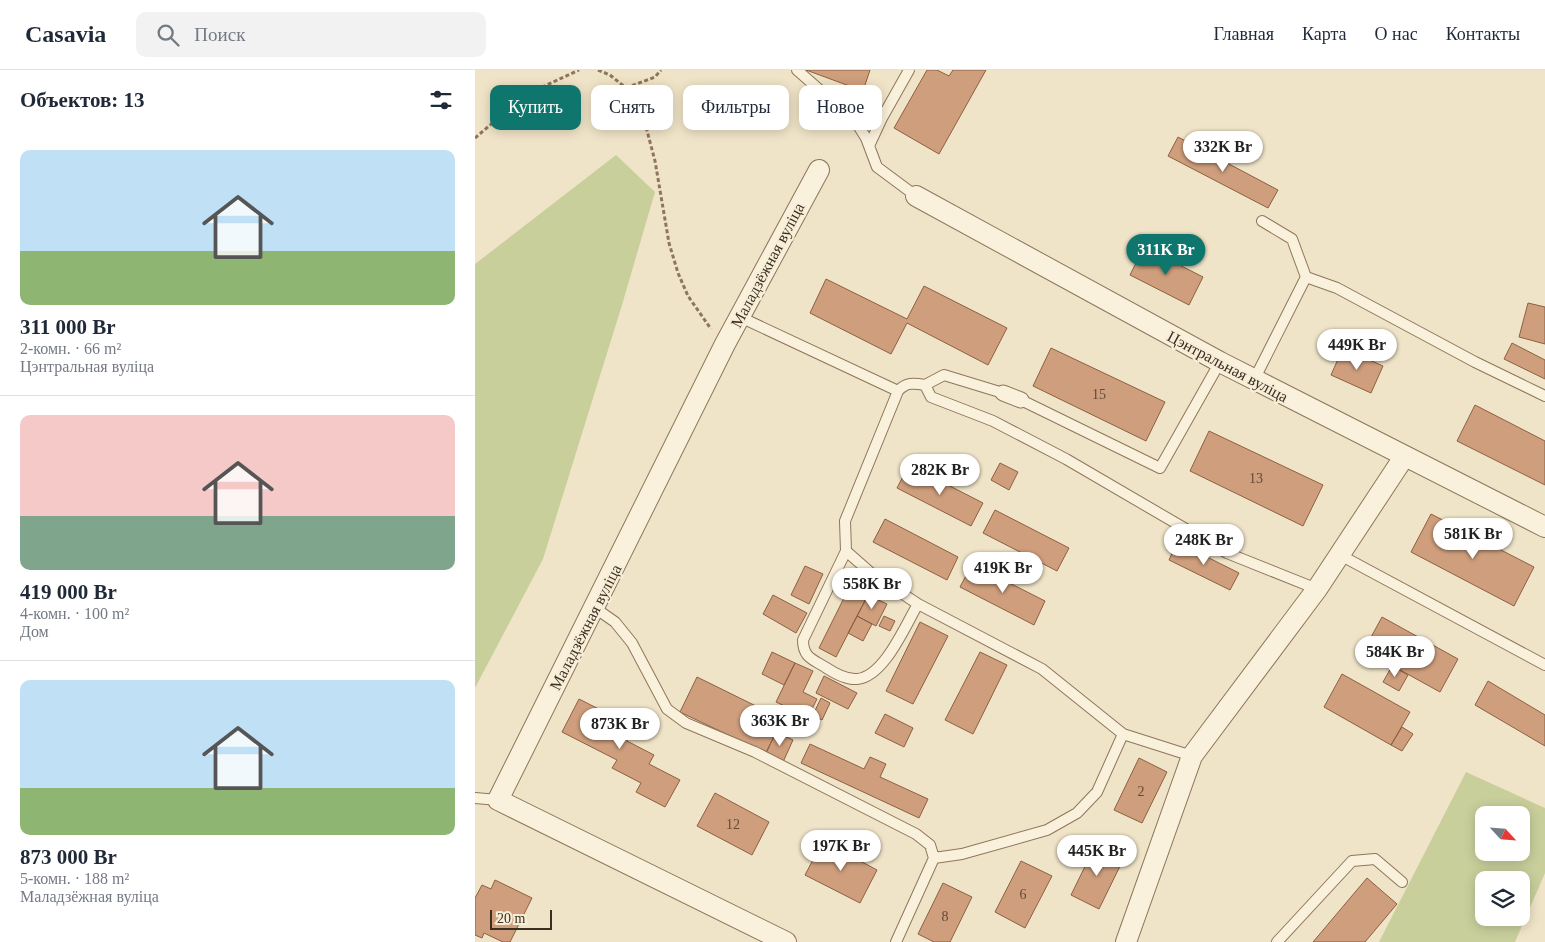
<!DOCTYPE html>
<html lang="ru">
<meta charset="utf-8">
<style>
body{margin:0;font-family:"Times New Roman",serif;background:#f2f2f3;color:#1f2937;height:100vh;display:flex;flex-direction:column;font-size:19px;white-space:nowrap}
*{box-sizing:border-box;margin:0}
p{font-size:16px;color:#747a83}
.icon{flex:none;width:28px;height:28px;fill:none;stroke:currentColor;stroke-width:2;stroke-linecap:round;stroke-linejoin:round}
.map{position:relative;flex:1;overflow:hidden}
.drawer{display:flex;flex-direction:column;background:#fff;width:475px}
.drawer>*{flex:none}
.top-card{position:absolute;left:15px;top:15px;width:475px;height:45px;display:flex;gap:10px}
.needle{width:32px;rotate:116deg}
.fabs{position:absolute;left:1000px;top:736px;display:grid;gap:10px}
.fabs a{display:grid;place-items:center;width:55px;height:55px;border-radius:10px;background:#fff;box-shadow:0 2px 12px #0003;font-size:25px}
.scale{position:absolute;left:15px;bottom:12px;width:62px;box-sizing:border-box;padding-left:5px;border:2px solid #3d2e20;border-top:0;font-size:14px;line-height:18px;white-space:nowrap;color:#3d2e20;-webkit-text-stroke:4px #f7eed8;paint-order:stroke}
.price{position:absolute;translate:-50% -42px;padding:0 11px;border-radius:18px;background:#fff;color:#222;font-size:16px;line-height:32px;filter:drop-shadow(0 1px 2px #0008)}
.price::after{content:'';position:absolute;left:50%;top:30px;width:15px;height:11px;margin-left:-8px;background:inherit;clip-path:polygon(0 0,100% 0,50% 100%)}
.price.active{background:#0f766e;color:#fff}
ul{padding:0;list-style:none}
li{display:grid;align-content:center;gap:10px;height:265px;padding:0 20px}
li+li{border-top:1px solid #e0e1e3}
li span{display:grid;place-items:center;height:155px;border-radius:10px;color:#555}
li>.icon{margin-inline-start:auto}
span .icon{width:90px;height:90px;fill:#fffc;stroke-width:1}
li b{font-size:21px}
h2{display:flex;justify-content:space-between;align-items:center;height:60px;padding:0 20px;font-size:21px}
.pill{padding:0 18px;border-radius:10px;background:#fff;box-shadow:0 2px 12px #0003;font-size:18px;line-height:45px}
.pill.active{background:#0f766e;color:#fff}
header{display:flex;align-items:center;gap:30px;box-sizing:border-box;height:70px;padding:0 25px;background:#fff;border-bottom:1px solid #e0e1e3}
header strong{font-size:24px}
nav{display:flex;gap:28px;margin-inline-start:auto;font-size:18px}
.search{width:350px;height:45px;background:#f2f2f3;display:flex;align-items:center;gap:12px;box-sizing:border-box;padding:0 18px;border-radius:10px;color:#747a83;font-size:19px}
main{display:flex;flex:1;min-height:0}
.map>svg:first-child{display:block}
</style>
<header>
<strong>Casavia</strong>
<div class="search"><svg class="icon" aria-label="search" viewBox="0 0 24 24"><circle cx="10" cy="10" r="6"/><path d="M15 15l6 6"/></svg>Поиск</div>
<nav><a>Главная</a><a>Карта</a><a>О нас</a><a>Контакты</a></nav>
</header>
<main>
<section class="drawer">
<h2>Объектов: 13<svg class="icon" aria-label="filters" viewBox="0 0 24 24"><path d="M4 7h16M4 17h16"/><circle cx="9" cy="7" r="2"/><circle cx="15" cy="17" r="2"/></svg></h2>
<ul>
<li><span style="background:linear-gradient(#bfe0f5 65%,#8fb573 0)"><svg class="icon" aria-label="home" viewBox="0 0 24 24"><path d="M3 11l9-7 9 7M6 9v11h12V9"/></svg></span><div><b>311 000 Br</b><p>2-комн. · 66 m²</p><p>Цэнтральная вуліца</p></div></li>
<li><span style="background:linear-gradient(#f6c9c9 65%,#7fa58c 0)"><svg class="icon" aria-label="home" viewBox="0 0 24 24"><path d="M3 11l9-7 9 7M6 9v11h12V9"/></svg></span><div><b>419 000 Br</b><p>4-комн. · 100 m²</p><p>Дом</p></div></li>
<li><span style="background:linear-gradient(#bfe0f5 70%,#8fb573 0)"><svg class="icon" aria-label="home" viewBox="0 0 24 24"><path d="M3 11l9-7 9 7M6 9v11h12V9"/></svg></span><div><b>873 000 Br</b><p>5-комн. · 188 m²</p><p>Маладзёжная вуліца</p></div></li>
</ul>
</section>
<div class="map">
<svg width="1070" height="872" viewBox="0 0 1070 872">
<rect width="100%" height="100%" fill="#f0e4c8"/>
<path fill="#c9cf9b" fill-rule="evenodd" d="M141 85 180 122 147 235 68 489 0 618V194Z
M991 702 1070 738V803L1040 872H904ZM1009 745H1046V782H1009ZM1009 810H1046V848H1009Z"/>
<path fill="#cf9f7d" stroke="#8d5f41" d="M331 0H395L388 21Z
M452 0H462L474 6 478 0H511L464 84 419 58Z
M703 67 803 120 793 138 693 86Z
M669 177 728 207 714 235 655 205Z
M351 209 432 249 449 216 532 258 513 295 432 253 416 284 335 243Z
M1053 233 1070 237V274L1044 267Z
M1037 273 1070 290V309L1029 289Z
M576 278 690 332 671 371 558 316Z
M868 278 908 296 896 323 856 305Z
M1000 335 1070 371V415L982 371Z
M734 361 848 415 828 456 715 401Z
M525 393 543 402 534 420 516 410Z
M434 395 508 433 496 456 422 418Z
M520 440 594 478 582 501 508 463Z
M956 444 1059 497 1039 536 936 482Z
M410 449 483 487 472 510 398 472Z
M702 472 764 503 755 520 694 490Z
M497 494 570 531 559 555 485 517Z
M330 496 348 504 334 534 316 525Z
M375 516 393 525 361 587 344 578Z
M298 525 332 543 321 563 288 544Z
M393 525 412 534 401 556 382 546Z
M382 546 397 554 388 571 373 563Z
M409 546 420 551 415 561 404 556Z
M907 547 983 589 965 622 889 580Z
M445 552 473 566 438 634 411 621Z
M297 582 320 593 309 615 287 604Z
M505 582 532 595 498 664 470 650Z
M320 593 338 601 328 622 342 629 333 647 301 632Z
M917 596 933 605 924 621 908 612Z
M867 604 935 642 916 675 849 637Z
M349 606 382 623 373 639 341 623Z
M222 607 285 638 278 651 301 662 291 683 205 642Z
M1013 611 1070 645V676L1000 635Z
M346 628 355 633 347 650 338 645Z
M104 629 159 657 152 671 179 685 174 694 205 710 190 737 161 722 166 713 137 698 142 690 87 662Z
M410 644 438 658 429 677 400 663Z
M927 657 938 664 927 681 916 675Z
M301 662 318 670 308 692 291 683Z
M335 674 389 699 395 687 411 694 405 707 453 729 444 748 326 693Z
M664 688 692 702 667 753 639 740Z
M240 723 294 752 277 785 222 756Z
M348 771 402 800 385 833 330 805Z
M621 774 649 788 624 839 596 825Z
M546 791 577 806 550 858 520 842Z
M892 808 922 834 890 872H838Z
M20 810 57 828 35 872H28L9 863 7 868 0 865V828L7 815 16 819Z
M468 813 497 827 475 872H459L443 864Z"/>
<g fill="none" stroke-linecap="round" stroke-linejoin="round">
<defs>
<path id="service" d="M322 0 347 22 368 36 381 52 391 68 402 97 441 126
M394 76 407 48 434 0
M831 207 862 218 1000 292 1070 326
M265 247 423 321
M779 310 831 207 817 169 787 151
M450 315 469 305 528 323
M546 330 685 398 745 292
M371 481 328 570C328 587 337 589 350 597 359 603 371 610 382 609 409 607 430 556 443 534
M865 485 1070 595
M120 538 140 552 157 573 192 639 211 653 280 682 441 764 455 775 459 788
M717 686 648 664 567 599 443 534 396 503 371 481 370 451 423 321C431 312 439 313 450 315L456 327 518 351 591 389 752 483 842 519
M0 728 23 730
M421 872 459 788 487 784 572 760 602 743 622 722 648 664
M802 872 877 791 900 789 927 812"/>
<path id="pedestrian" d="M528 323 546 330"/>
<path id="minor" d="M441 126 745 292 1070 457
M311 872 23 730 250 274 344 100
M651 872 717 686 842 519 929 387"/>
</defs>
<use href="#service" stroke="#8d765c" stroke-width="12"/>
<use href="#pedestrian" stroke="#8d765c" stroke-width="17"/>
<use href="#minor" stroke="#8d765c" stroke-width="22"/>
<path stroke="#8d765c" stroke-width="3" stroke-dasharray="4 2.5" stroke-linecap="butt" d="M123 0 135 5 151 18 170 53 180 91 194 173 203 203 213 226 236 259
M151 18 180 7 186 0
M0 68 50 25 104 0"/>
<use href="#service" stroke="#faf1dc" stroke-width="10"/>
<use href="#pedestrian" stroke="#faf1dc" stroke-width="15"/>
<use href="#minor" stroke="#faf1dc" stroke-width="20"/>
</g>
<g text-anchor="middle" stroke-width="4.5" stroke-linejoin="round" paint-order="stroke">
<g font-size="14" fill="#624a37">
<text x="624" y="329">15</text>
<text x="781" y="413">13</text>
<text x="666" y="726">2</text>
<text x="258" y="759">12</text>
<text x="548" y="829">6</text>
<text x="470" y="851">8</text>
</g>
<g font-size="16" fill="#3d2e20" stroke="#f7eed8">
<text transform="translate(292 195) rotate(-62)" y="6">Маладзёжная вуліца</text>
<text transform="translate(753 296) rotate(28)" y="6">Цэнтральная вуліца</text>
<text transform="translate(110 557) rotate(-63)" y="6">Маладзёжная вуліца</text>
</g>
</g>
</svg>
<div class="fabs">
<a><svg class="needle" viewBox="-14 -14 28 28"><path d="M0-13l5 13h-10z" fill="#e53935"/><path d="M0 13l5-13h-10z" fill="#747a83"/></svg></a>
<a><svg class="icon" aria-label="layers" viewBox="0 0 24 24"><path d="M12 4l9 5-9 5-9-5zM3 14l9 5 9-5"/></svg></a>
</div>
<div class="scale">20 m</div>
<b class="price" style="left:748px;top:103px">332K Br</b>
<b class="price active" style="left:691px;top:206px">311K Br</b>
<b class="price" style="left:882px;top:301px">449K Br</b>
<b class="price" style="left:465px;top:426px">282K Br</b>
<b class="price" style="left:998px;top:490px">581K Br</b>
<b class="price" style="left:729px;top:496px">248K Br</b>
<b class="price" style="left:528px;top:524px">419K Br</b>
<b class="price" style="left:397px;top:540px">558K Br</b>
<b class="price" style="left:920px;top:608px">584K Br</b>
<b class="price" style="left:305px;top:677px">363K Br</b>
<b class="price" style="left:145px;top:680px">873K Br</b>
<b class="price" style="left:366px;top:802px">197K Br</b>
<b class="price" style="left:622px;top:807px">445K Br</b>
<div class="top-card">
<a class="pill active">Купить</a>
<a class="pill">Снять</a>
<a class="pill">Фильтры</a>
<a class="pill">Новое</a>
</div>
</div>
</main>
